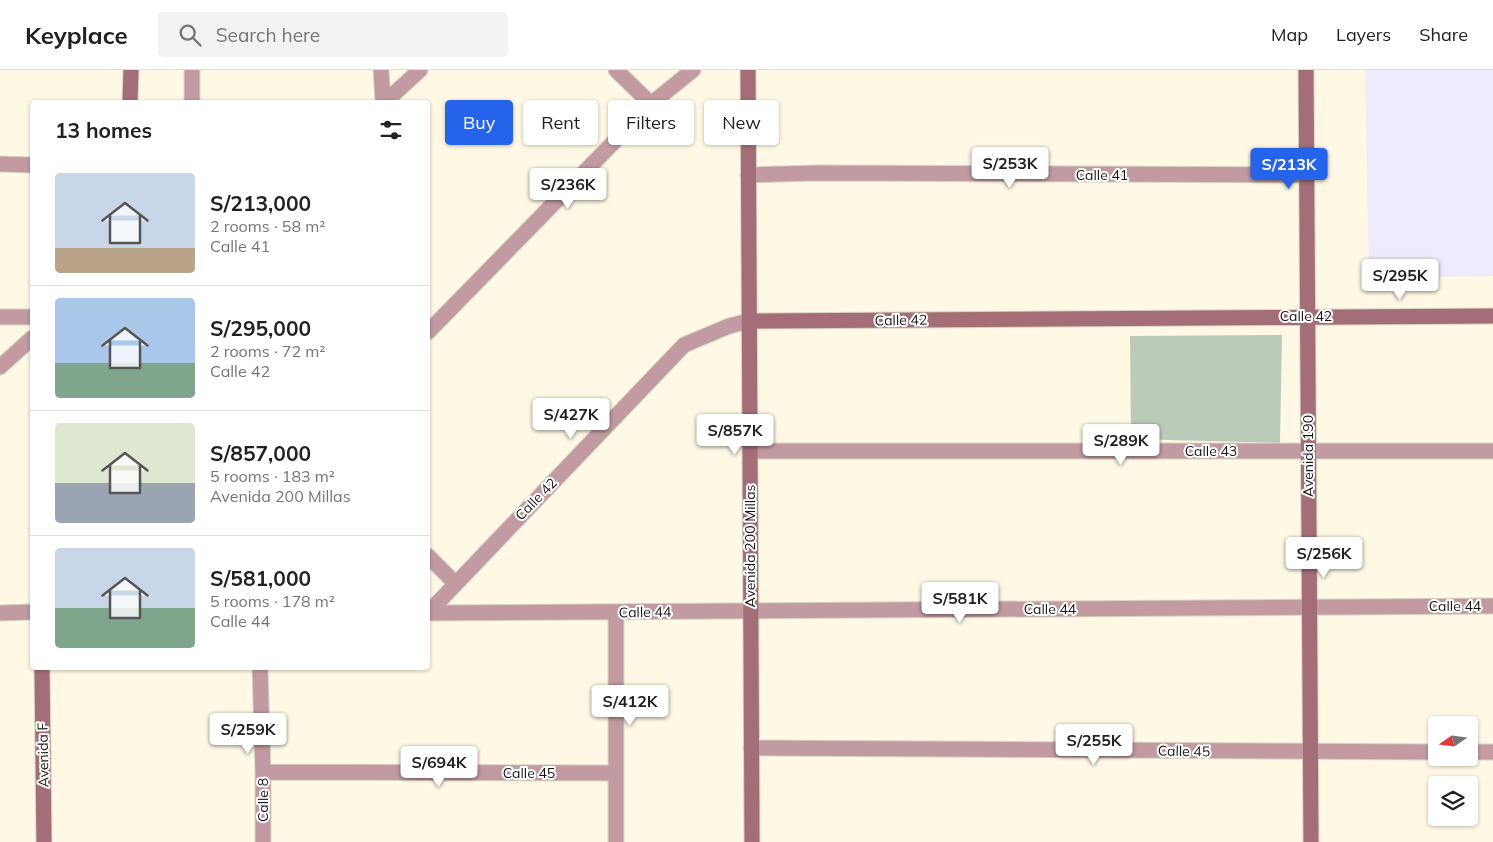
<!DOCTYPE html>
<meta charset="utf-8">
<style>
body{margin:0;font-family:Mulish,sans-serif;background:#f2f2f2;color:#202124;height:100vh;display:flex;flex-direction:column;font-size:19px;white-space:nowrap}
*{box-sizing:border-box;margin:0}
p{font-size:16px;color:#757577}
.icon{flex:none;width:28px;height:28px;fill:none;stroke:currentColor;stroke-width:2;stroke-linecap:round;stroke-linejoin:round}
.map{position:relative;flex:1;overflow:hidden}
.drawer{position:absolute;left:30px;top:30px;width:400px;height:570px;display:flex;flex-direction:column;background:#fff;border-radius:5px;box-shadow:0 1px 4px #0004}
.drawer>*{flex:none}
.hud{position:absolute;left:445px;top:30px;width:475px;height:45px;display:flex;gap:10px}
.needle{width:32px;rotate:256deg}
.tools{position:absolute;left:1428px;top:646px;display:grid;gap:10px}
.tools a{display:grid;place-items:center;width:50px;height:50px;border-radius:5px;background:#fff;box-shadow:0 1px 4px #0004;font-size:25px}
.price{position:absolute;translate:-50% -42px;padding:0 11px;border-radius:5px;background:#fff;color:#222;font-size:16px;line-height:32px;filter:drop-shadow(0 1px 2px #0008)}
.price::after{content:'';position:absolute;left:50%;top:30px;width:15px;height:11px;margin-left:-8px;background:inherit;clip-path:polygon(0 0,100% 0,50% 100%)}
.price.on{background:#2563eb;color:#fff}
ul{padding:0;list-style:none}
li{display:flex;align-items:center;gap:15px;height:125px;padding:0 25px}
li+li{border-top:1px solid #e0e0e0}
li span{display:grid;place-items:center;flex:none;width:140px;height:100px;border-radius:5px;color:#555}
li>.icon{margin-inline-start:auto}
span .icon{width:60px;height:60px;fill:#fffc;stroke-width:1}
li b{font-size:21px}
h2{display:flex;justify-content:space-between;align-items:center;height:60px;padding:0 25px;font-size:21px}
.tag{padding:0 18px;border-radius:5px;background:#fff;box-shadow:0 1px 4px #0004;font-size:18px;line-height:45px}
.tag.on{background:#2563eb;color:#fff}
header{display:flex;align-items:center;gap:30px;box-sizing:border-box;height:70px;padding:0 25px;background:#fff;border-bottom:1px solid #e0e0e0}
header strong{font-size:24px}
nav{display:flex;gap:28px;margin-inline-start:auto;font-size:18px}
.search{width:350px;height:45px;background:#f2f2f2;display:flex;align-items:center;gap:12px;box-sizing:border-box;padding:0 18px;border-radius:5px;color:#757577;font-size:19px}
.map>svg:first-child{display:block}
</style>
<header>
<strong>Keyplace</strong>
<div class="search"><svg class="icon" aria-label="search" viewBox="0 0 24 24"><circle cx="10" cy="10" r="6"/><path d="M15 15l6 6"/></svg>Search here</div>
<nav><a>Map</a><a>Layers</a><a>Share</a></nav>
</header>
<div class="map">
<svg width="1493" height="772" viewBox="0 0 1493 772">
<rect width="100%" height="100%" fill="#fef8e4"/>
<path fill="#f0ebfc" d="M1365 0H1493V206L1387 208 1369 200Z"/>
<path fill="#baccb8" d="M1282 265 1280 373 1131 369 1130 266Z"/>
<g fill="none" stroke-linecap="round" stroke-linejoin="round">
<defs>
<path id="street" d="M192 0V32
M381 0 383 32
M616 0 651 34
M385 32 420 0
M0 94 32 95
M748 105 817 103 1306 105
M0 247H32
M428 262 651 34 693 0
M0 297 32 268
M750 381H1493
M428 486 455 513
M0 543 32 542
M428 543 1493 536
M428 543 684 275 729 256 749 251
M260 598 263 702V772
M751 678 1436 682
M1469 682H1493
M263 702 614 703
M616 772V543"/>
<path id="secondary" d="M748 0 752 772
M1306 0 1311 772
M130 32 131 0
M749 251 1493 246
M42 598 44 772"/>
</defs>
<use href="#street" stroke="#d9d4c2" stroke-width="17"/>
<use href="#secondary" stroke="#d9d4c2" stroke-width="17"/>
<use href="#street" stroke="#c19ba1" stroke-width="15"/>
<use href="#secondary" stroke="#a36e78" stroke-width="15"/>
</g>
<g text-anchor="middle" stroke-width="4" stroke-linejoin="round" paint-order="stroke">
<g font-size="14" fill="#17150e" stroke="#fff">
<text x="1102" y="110">Calle 41</text>
<text x="1306" y="251">Calle 42</text>
<text transform="translate(901 250) rotate(-1)" y="5">Calle 42</text>
<text x="1211" y="386">Calle 43</text>
<text transform="translate(1308 386) rotate(-90)" y="5">Avenida 190</text>
<text transform="translate(536 429) rotate(-46)" y="5">Calle 42</text>
<text transform="translate(750 476) rotate(-90)" y="5">Avenida 200 Millas</text>
<text x="1455" y="541">Calle 44</text>
<text x="1050" y="544">Calle 44</text>
<text transform="translate(645 542) rotate(-1)" y="5">Calle 44</text>
<text transform="translate(1184 681) rotate(1)" y="5">Calle 45</text>
<text transform="translate(43 685) rotate(-91)" y="5">Avenida F</text>
<text x="529" y="708">Calle 45</text>
<text transform="translate(263 730) rotate(-90)" y="5">Calle 8</text>
</g>
</g>
</svg>
<div class="tools">
<a><svg class="needle" viewBox="-14 -14 28 28"><path d="M0-13l5 13h-10z" fill="#e53935"/><path d="M0 13l5-13h-10z" fill="#757577"/></svg></a>
<a><svg class="icon" aria-label="layers" viewBox="0 0 24 24"><path d="M12 4l9 5-9 5-9-5zM3 14l9 5 9-5"/></svg></a>
</div>
<b class="price" style="left:1010px;top:119px">S/253K</b>
<b class="price on" style="left:1289px;top:120px">S/213K</b>
<b class="price" style="left:568px;top:140px">S/236K</b>
<b class="price" style="left:1400px;top:231px">S/295K</b>
<b class="price" style="left:571px;top:370px">S/427K</b>
<b class="price" style="left:735px;top:386px">S/857K</b>
<b class="price" style="left:1121px;top:396px">S/289K</b>
<b class="price" style="left:1324px;top:509px">S/256K</b>
<b class="price" style="left:960px;top:554px">S/581K</b>
<b class="price" style="left:630px;top:657px">S/412K</b>
<b class="price" style="left:248px;top:685px">S/259K</b>
<b class="price" style="left:1094px;top:696px">S/255K</b>
<b class="price" style="left:439px;top:718px">S/694K</b>
<div class="hud">
<a class="tag on">Buy</a>
<a class="tag">Rent</a>
<a class="tag">Filters</a>
<a class="tag">New</a>
</div>
<section class="drawer">
<h2>13 homes<svg class="icon" aria-label="filters" viewBox="0 0 24 24"><path d="M4 7h16M4 17h16"/><circle cx="9" cy="7" r="2"/><circle cx="15" cy="17" r="2"/></svg></h2>
<ul>
<li><span style="background:linear-gradient(#c9d6e8 75%,#b9a48a 0)"><svg class="icon" aria-label="home" viewBox="0 0 24 24"><path d="M3 11l9-7 9 7M6 9v11h12V9"/></svg></span><div><b>S/213,000</b><p>2 rooms · 58 m²</p><p>Calle 41</p></div></li>
<li><span style="background:linear-gradient(#a9c7e8 65%,#7fa58c 0)"><svg class="icon" aria-label="home" viewBox="0 0 24 24"><path d="M3 11l9-7 9 7M6 9v11h12V9"/></svg></span><div><b>S/295,000</b><p>2 rooms · 72 m²</p><p>Calle 42</p></div></li>
<li><span style="background:linear-gradient(#dfe7d0 60%,#9aa5b1 0)"><svg class="icon" aria-label="home" viewBox="0 0 24 24"><path d="M3 11l9-7 9 7M6 9v11h12V9"/></svg></span><div><b>S/857,000</b><p>5 rooms · 183 m²</p><p>Avenida 200 Millas</p></div></li>
<li><span style="background:linear-gradient(#c9d6e8 60%,#7fa58c 0)"><svg class="icon" aria-label="home" viewBox="0 0 24 24"><path d="M3 11l9-7 9 7M6 9v11h12V9"/></svg></span><div><b>S/581,000</b><p>5 rooms · 178 m²</p><p>Calle 44</p></div></li>
</ul>
</section>
</div>
